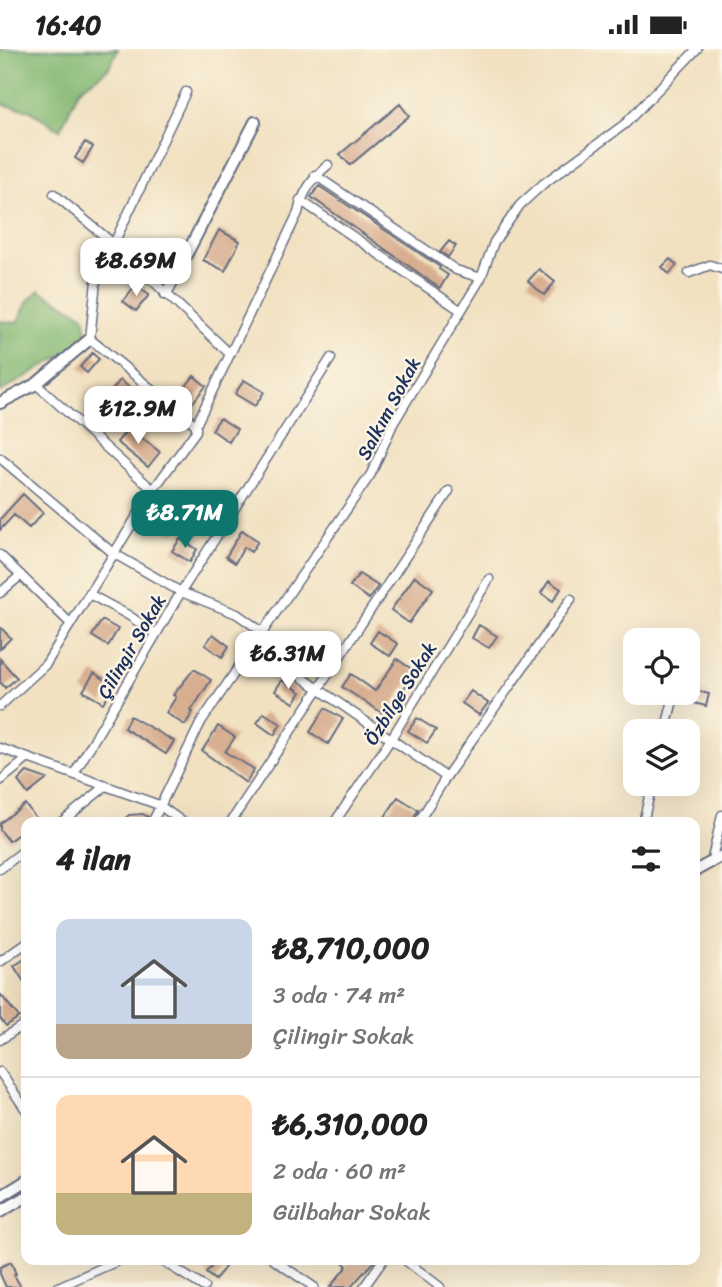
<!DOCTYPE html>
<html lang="tr">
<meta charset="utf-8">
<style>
body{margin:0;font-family:Sriracha,sans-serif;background:#f2f2f2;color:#222;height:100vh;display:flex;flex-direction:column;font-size:26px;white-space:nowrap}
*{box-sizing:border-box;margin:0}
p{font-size:23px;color:#767676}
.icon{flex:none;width:38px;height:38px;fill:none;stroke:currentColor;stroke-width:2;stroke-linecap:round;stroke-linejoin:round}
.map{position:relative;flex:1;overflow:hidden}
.panel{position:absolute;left:21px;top:768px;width:679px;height:448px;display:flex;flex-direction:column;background:#fff;border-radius:14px;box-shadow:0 7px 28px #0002}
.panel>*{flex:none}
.tools{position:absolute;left:623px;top:579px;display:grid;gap:14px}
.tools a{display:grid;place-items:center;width:77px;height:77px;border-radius:14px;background:#fff;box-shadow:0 7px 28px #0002;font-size:35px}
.price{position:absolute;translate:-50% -60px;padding:0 16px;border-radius:14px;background:#fff;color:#222;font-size:23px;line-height:46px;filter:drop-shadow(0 2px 4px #0008)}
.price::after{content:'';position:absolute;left:50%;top:42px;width:21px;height:16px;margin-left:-10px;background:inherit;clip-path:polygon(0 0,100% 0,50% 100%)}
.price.on{background:#0f766e;color:#fff}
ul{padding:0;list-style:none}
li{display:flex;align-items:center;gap:21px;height:175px;padding:0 35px}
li+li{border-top:2px solid #e0e0e0}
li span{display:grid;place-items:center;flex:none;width:196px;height:140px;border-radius:14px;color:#555}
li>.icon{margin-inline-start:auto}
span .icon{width:84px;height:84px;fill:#fffc;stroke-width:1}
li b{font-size:30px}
h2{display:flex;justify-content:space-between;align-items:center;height:84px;padding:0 35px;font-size:30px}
.status{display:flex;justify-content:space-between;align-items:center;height:49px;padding:0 35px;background:#fff;direction:ltr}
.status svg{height:19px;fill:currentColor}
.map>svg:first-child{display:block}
</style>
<div class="status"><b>16:40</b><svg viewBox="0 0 49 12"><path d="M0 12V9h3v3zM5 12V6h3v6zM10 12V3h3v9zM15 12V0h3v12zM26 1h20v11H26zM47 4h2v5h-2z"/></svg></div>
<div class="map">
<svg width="722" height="1238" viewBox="0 0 722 1238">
<rect width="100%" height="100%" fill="#fcf5e5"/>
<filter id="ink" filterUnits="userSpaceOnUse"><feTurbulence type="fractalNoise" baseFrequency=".0143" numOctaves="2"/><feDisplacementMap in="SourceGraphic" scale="14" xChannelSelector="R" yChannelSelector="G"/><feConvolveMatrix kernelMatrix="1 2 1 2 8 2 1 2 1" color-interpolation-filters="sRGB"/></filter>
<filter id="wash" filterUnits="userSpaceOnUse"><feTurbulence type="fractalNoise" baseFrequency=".00686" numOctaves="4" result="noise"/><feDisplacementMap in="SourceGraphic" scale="28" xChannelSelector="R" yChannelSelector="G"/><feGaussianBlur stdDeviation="1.57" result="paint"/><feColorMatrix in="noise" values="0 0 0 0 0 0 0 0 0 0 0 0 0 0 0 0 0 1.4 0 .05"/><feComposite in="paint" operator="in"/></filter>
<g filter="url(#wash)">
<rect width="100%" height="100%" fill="#f1e1c1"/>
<path fill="#86b974" stroke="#507469" stroke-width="2" d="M0 0H118L109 19 79 41 60 81 29 61 0 55Z
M39 241 84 267 88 291 0 343V272L17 274 28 252Z"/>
<g id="blocks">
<path fill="#d8ae90" d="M400 55 409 67 350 116 340 105Z
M85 93 93 98 83 114 75 109Z
M319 137 440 218 439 220 448 226 440 239 311 148Z
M219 181 240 192 225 222 203 211Z
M449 192 456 197 448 208 440 203Z
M670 210 677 216 669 225 662 218Z
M539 220 555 233 544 246 528 232Z
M136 236 149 246 136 262 123 252Z
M92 304 99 310 87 324 80 318Z
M194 327 206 337 190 357 178 347Z
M120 331 144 350 131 366 108 347Z
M244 331 264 343 255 357 235 345Z
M220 369 237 380 229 393 212 381Z
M131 376 142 385 140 388 160 403 148 418 117 393Z
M23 445 43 464 29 479 14 466 0 481V470Z
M199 459 215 471 208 482 191 470Z
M164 462 181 472 174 485 156 475Z
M242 481 258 492 251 503 244 498 235 514 226 508Z
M180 490 197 500 190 513 172 502Z
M359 525 378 537 369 550 350 537Z
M415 527 433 540 409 574 391 561Z
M549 532 561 540 553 552 541 544Z
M102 571 118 580 108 597 92 587Z
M479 576 497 587 489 599 472 589Z
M0 578 11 589 0 600Z
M378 582 398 595 390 607 370 594Z
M213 585 229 597 222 608 205 596Z
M305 596 313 601 306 610 299 605Z
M0 610 17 629 5 639 0 633Z
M397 610 416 623 393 654 396 655 387 667 342 638 351 625 375 642Z
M194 620 211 631 191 662 193 663 185 676 166 664 176 648 173 646Z
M94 624 114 636 103 654 83 642Z
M282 631 301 643 294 654 275 642Z
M689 640 709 645 706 657 686 652Z
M471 642 488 654 479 666 462 654Z
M325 659 343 670 328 695 310 683Z
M264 664 281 675 274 686 257 674Z
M130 667 174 692 166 705 124 679Z
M417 669 436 681 427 694 408 682Z
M218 677 235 688 225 703 254 720 246 734 202 702Z
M27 723 47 730 28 745 18 732Z
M398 748 418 761 412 774H381Z
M25 755 37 770 33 774H26V779L9 792 0 781V774Z
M143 765 148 768 143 774H120L129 766Z
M26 909V936L14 917Z
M0 945 19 968 6 977 0 969Z
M217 1211 225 1218 215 1231 206 1224Z
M341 1211H375L351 1238H330L347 1217Z
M11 1213 16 1225 14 1226 21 1238H6L0 1225V1218Z"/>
</g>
</g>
<g filter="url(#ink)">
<use href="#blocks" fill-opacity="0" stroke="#666d81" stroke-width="2"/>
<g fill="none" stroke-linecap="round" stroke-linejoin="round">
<defs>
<path id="minor" d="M315 126 456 221 481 229
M54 145 115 196 230 305
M300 151 460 261
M689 224 710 216 722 220
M36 335 153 441
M196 376 298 164C302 144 312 129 328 116
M0 409 113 504 181 543 237 565 264 584
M0 506 71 575
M0 544 21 526
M89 545 128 566 156 585
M255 596 446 728
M0 657 46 615 153 441 196 382V376L90 290 96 232 186 43
M665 682 675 644
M0 699 159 756 184 774
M74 725 181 543 331 309
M0 732 27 710
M60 774 106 737
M152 774 201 673 371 425 393 375 481 229 494 193 520 156 543 135 625 75 697 0
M230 774 449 442
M334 774 391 690 489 530
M418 774 446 728 571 550
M643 774 652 735
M711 814 722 766
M0 820 26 800
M0 913 26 894
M0 991 26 974
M0 1023 26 1061
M161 1211 204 1238
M274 1211 314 1238
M405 1211 440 1238
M58 1238 120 1211
M364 1238 383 1211"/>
<path id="tertiary" d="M166 245 255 73
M0 354 36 335 90 290
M695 822 722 807
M0 1148 26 1132
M0 1163 26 1148"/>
</defs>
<use href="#minor" stroke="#666d81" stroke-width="11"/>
<use href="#tertiary" stroke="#666d81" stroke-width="14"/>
<use href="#minor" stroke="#fff" stroke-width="8"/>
<use href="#tertiary" stroke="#fff" stroke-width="10"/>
</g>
</g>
<g text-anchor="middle" stroke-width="5" stroke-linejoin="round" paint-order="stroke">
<g font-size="19" fill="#1b2f5e" stroke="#fcf5e5">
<text transform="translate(388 359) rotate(-62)" y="7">Salkım Sokak</text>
<text transform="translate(131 597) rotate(-60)" y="7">Çilingir Sokak</text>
<text transform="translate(400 644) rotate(-58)" y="7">Özbilge Sokak</text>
</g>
</g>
</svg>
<div class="tools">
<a><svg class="icon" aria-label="locate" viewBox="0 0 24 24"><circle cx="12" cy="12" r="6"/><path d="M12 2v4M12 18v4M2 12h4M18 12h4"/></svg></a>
<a><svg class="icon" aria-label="layers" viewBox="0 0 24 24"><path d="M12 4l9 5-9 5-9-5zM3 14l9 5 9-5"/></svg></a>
</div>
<b class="price" style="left:136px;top:249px">₺8.69M</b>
<b class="price" style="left:138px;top:397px">₺12.9M</b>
<b class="price on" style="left:185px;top:501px">₺8.71M</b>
<b class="price" style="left:288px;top:642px">₺6.31M</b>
<section class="panel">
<h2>4 ilan<svg class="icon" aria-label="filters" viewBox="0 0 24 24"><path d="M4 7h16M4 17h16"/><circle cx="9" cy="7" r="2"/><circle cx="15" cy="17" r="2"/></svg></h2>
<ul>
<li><span style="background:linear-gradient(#c9d6e8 75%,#b9a48a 0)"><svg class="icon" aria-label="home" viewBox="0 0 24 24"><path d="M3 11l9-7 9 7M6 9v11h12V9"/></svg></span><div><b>₺8,710,000</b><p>3 oda · 74 m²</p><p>Çilingir Sokak</p></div></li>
<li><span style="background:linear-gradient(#ffd9b3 70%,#c2b280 0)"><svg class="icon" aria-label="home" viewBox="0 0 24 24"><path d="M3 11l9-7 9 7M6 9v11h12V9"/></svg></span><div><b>₺6,310,000</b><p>2 oda · 60 m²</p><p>Gülbahar Sokak</p></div></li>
</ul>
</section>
</div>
